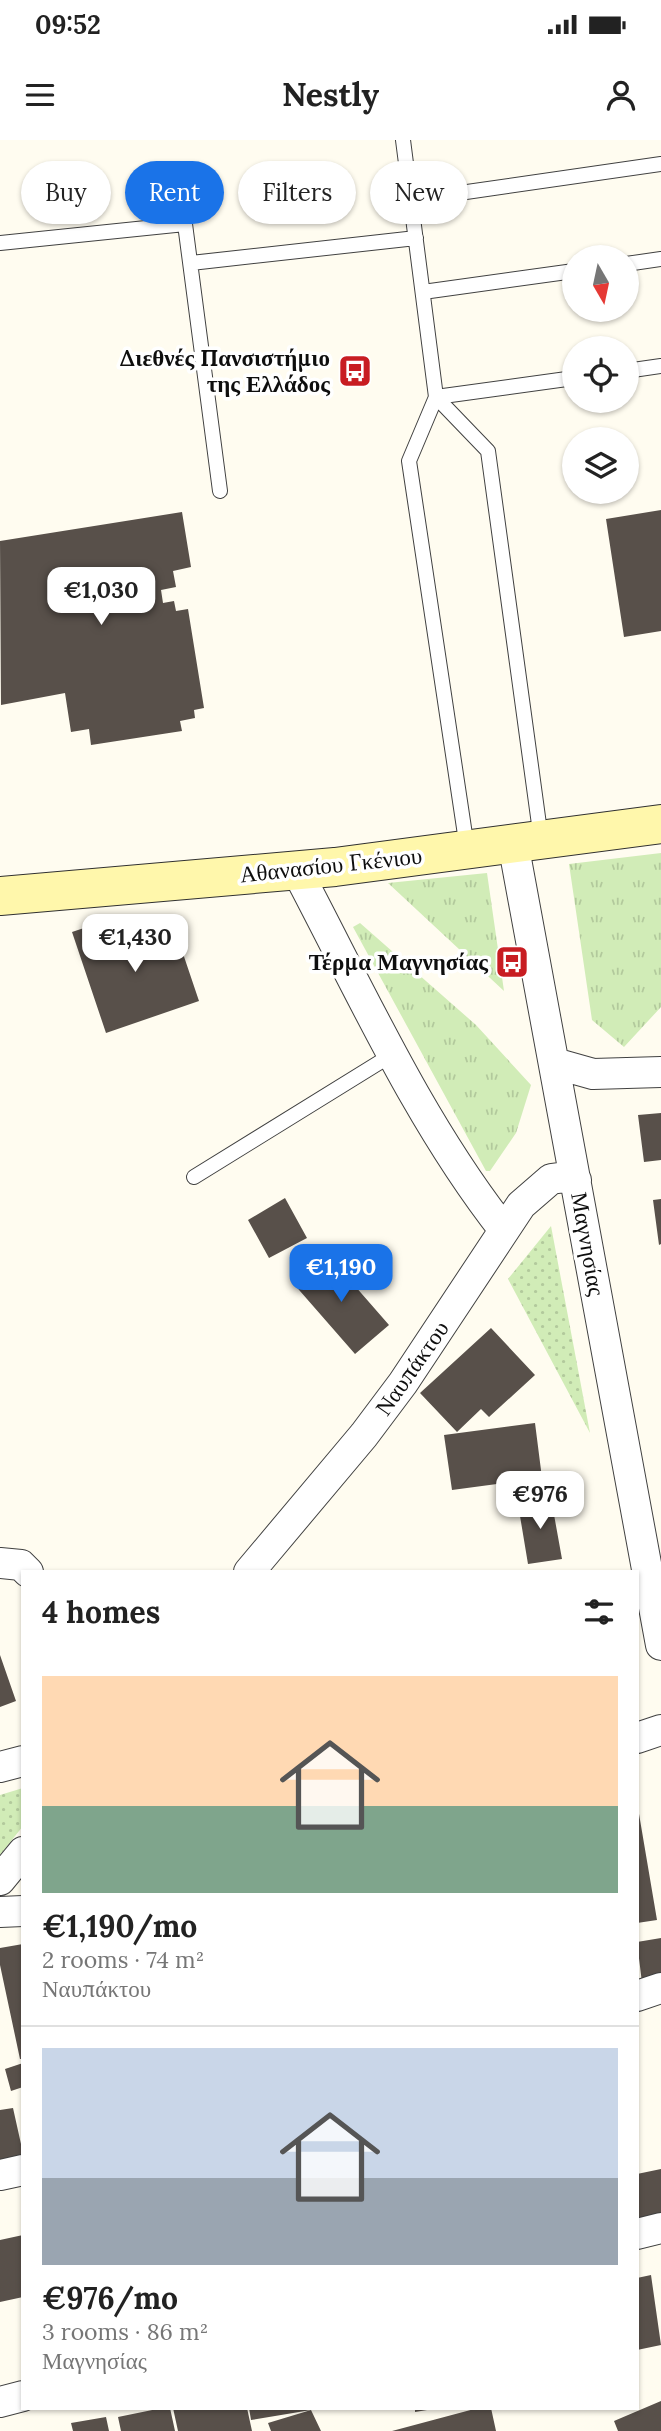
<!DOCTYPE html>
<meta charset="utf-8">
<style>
body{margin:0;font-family:Lora,serif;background:#f6f6f6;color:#222;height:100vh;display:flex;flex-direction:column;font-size:26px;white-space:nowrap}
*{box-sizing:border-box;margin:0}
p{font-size:23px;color:#767676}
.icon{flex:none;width:38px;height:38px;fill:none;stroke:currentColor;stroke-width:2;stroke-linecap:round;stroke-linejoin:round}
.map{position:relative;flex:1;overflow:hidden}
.panel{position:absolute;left:21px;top:1430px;width:618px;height:840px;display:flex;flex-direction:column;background:#fff;border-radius:0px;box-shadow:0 2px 5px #0004}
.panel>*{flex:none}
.hud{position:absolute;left:21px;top:21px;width:620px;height:63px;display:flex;gap:14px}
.needle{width:46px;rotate:171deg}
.controls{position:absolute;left:562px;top:105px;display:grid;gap:14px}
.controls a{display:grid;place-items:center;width:77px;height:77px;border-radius:50%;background:#fff;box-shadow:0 2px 5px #0004;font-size:35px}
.price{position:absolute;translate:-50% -60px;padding:0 16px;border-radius:14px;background:#fff;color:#222;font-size:23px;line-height:46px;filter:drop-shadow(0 2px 4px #0008)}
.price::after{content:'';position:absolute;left:50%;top:42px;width:21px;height:16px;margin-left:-10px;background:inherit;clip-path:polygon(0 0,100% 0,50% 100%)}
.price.current{background:#1a73e8;color:#fff}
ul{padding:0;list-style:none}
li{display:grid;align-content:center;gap:14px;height:371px;padding:0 21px}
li+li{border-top:2px solid #e0e0e0}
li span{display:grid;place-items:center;height:217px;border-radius:0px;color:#555}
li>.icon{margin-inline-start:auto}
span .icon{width:126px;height:126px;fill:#fffc;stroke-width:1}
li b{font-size:30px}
h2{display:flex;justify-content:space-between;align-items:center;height:84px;padding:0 21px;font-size:30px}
.tag{padding:0 24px;border-radius:32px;background:#fff;box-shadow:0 2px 5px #0004;font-size:24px;line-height:63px}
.tag.current{background:#1a73e8;color:#fff}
.status{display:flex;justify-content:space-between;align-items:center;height:49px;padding:0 35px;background:#fff;direction:ltr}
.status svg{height:19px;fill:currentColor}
header{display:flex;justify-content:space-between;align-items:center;height:91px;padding:0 21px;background:#fff;font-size:32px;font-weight:700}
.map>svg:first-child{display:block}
</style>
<div class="status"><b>09:52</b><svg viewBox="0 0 49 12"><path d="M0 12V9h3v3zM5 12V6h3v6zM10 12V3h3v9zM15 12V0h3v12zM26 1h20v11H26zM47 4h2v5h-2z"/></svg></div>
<header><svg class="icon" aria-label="menu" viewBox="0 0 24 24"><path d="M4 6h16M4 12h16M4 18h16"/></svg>Nestly<svg class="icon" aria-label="person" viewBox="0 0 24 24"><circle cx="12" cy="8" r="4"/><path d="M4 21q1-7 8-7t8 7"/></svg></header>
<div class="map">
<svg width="661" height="2291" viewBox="0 0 661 2291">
<defs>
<pattern id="grass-dots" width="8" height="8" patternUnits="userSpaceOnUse" patternTransform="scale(1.75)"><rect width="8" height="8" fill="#d1ecb7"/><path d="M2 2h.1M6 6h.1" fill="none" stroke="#b2c99c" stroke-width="1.8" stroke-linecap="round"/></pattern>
<pattern id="park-tufts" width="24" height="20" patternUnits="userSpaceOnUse" patternTransform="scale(1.75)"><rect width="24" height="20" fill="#d1ecb7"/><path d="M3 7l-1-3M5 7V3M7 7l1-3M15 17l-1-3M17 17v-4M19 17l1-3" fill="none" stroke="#b2c99c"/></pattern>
</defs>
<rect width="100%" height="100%" fill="#fffcf0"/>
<path fill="url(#grass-dots)" d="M551 1086 590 1293 508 1139Z
M23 1648V1686L0 1715V1655Z"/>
<path fill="url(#park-tufts)" d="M661 713V867L624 907 592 880 569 724Z
M487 733 504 851 388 743Z
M360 783 476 885 531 945 516 993 490 1031H486L353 787Z"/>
<path fill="#58504a" d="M661 370V491L624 497 606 379Z
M182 372 191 427 173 431 176 447 161 450 163 463 174 461 176 471 188 469 204 568 194 570 195 578 180 581 182 591 91 605 89 589 71 592 65 553 1 565 0 401Z
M172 781 199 861 106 893 72 792 102 782 109 802Z
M661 973V1020L644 1022 638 975Z
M285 1058 307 1098 269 1118 248 1080Z
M661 1059V1104L659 1105 653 1060Z
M327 1114 389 1185 355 1214 293 1143Z
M491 1188 535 1235 489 1277 481 1269 457 1292 420 1253Z
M535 1283 542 1338 452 1350 444 1295Z
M551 1358 562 1419 528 1424 518 1364Z
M0 1515 16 1561 0 1567Z
M638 1668 657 1780 637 1783V1669Z
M661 1798V1847L643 1851 637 1802Z
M23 1804V1919H20L0 1825V1808Z
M23 1923V1947L11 1951 5 1929Z
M13 1968 23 2013V2030L0 2035V1970Z
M661 2029V2082L637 2087V2034Z
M23 2095V2157L0 2162V2100Z
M651 2135 661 2205 637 2210V2138Z
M661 2261V2291H618L614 2281Z
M162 2268H170L175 2291H121L118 2277Z
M173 2268H247L252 2291H178Z
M249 2268H314L311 2270 321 2291H271L268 2283 311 2270 251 2280Z
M415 2268H433V2269L415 2272Z
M478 2268H491L496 2291H392Z
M106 2277 109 2291H73L71 2283Z"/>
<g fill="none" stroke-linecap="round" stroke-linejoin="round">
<defs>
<path id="lane" d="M403 0 436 257 409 321 467 708
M411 60 661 24
M0 103 185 84 220 351
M191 123 416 98
M626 124 661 119
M423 152 574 131
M626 231 661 226
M436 257 488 311 541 699
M436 257 574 238
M194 1037 393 914"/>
<path id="street" d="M513 703 661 1505
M297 731C361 852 419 982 504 1090
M554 923 593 934 661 932
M0 1423 21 1425 28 1432
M249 1432 364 1295 403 1243 521 1065 551 1039 566 1037 576 1040
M637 1598 661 1590
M0 1627 23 1621
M0 1740 23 1712
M0 1772 23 1771
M637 1856 661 1848
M0 2035 23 2030
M637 2094 661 2088
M0 2262 23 2256"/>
<path id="secondary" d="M0 756 335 727 661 684"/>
</defs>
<use href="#lane" stroke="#414141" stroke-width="16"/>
<use href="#street" stroke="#414141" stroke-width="32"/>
<use href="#secondary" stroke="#303030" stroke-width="40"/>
<use href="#lane" stroke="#fff" stroke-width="14"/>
<use href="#street" stroke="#fff" stroke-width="30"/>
<use href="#secondary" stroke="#fff7ab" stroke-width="38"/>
</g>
<defs>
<symbol id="bus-square" viewBox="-11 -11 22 22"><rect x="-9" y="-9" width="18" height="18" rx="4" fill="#c81d22" stroke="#fff"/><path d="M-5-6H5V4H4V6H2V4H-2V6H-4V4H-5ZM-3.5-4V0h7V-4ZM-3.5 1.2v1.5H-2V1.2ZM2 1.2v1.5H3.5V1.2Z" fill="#fff"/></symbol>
</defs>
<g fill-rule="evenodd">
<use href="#bus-square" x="336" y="212" width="38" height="38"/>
<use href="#bus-square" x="493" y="803" width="38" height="38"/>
</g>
<g text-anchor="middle" stroke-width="7" stroke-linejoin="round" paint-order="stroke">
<g font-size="23" font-weight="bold" fill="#0e0e0e" stroke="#fff" text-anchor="end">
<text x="330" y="226">Διεθνές Πανσιστήμιο<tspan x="330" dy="26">της Ελλάδος</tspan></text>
<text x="488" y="830">Τέρμα Μαγνησίας</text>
</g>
<g font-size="23" fill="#0e0e0e" stroke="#fff">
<text transform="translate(331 725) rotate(-6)" y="8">Αθανασίου Γκένιου</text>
<text transform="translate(588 1104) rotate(80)" y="8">Μαγνησίας</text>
<text transform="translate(412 1228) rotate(-55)" y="8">Ναυπάκτου</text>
</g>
</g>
</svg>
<div class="controls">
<a><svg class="needle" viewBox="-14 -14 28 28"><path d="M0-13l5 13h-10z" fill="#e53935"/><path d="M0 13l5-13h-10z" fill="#767676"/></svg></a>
<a><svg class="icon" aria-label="locate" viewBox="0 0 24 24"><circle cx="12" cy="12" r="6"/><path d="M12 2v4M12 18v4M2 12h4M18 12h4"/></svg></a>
<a><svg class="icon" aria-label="layers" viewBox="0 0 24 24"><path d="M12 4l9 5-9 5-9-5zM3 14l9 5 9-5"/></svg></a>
</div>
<b class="price" style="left:101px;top:487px">€1,030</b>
<b class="price" style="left:135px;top:834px">€1,430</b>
<b class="price current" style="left:341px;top:1164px">€1,190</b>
<b class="price" style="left:540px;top:1391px">€976</b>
<div class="hud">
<a class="tag">Buy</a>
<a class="tag current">Rent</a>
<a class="tag">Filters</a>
<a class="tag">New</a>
</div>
<section class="panel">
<h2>4 homes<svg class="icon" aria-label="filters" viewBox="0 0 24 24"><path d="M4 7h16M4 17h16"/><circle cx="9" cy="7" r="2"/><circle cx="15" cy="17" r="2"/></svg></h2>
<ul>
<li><span style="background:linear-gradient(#ffd9b3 60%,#7fa58c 0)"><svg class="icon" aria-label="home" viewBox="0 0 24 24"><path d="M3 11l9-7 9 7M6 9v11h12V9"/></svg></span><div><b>€1,190/mo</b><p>2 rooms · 74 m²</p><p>Ναυπάκτου</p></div></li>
<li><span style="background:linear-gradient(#c9d6e8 60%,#9aa5b1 0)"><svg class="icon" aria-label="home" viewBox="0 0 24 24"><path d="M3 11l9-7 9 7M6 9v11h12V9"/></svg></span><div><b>€976/mo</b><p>3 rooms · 86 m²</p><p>Μαγνησίας</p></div></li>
</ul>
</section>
</div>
